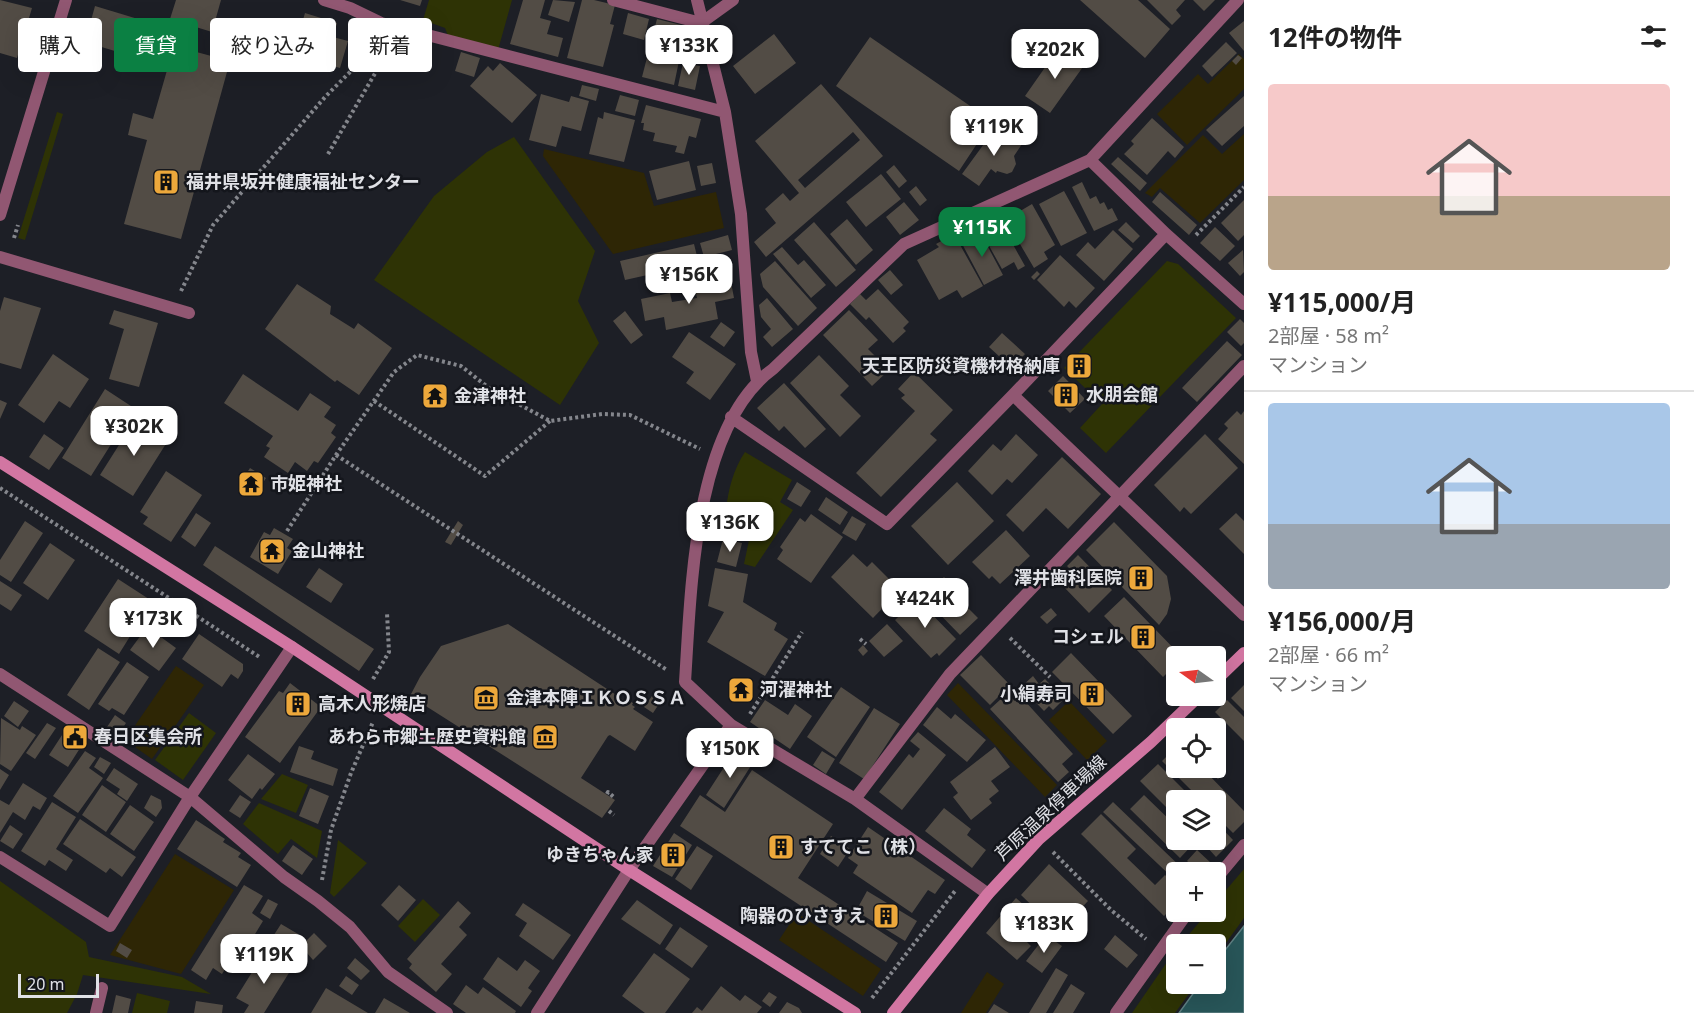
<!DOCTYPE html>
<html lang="ja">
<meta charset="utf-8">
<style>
body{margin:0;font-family:"Noto Sans","Noto Sans JP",sans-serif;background:#f6f6f6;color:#222;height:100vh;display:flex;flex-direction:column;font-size:22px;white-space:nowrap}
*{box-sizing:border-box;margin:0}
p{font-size:20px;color:#767676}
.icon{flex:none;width:33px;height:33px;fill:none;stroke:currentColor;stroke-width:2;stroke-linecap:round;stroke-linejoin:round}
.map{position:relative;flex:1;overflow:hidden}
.panel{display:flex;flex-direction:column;background:#fff;width:450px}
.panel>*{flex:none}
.banner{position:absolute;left:18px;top:18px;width:570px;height:54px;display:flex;gap:12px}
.needle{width:39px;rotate:284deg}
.fabs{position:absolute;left:1166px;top:646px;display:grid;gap:12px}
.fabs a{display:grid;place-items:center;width:60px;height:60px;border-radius:6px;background:#fff;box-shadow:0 6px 24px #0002;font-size:30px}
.scale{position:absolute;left:18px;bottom:15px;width:81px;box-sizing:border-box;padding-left:6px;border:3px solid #e0e1e6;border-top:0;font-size:16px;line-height:21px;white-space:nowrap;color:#e0e1e6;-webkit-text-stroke:4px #14161c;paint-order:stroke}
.price{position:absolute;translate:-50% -51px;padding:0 14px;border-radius:12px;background:#fff;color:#222;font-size:20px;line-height:39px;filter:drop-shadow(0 2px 3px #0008)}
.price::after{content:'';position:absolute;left:50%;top:36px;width:18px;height:14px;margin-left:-9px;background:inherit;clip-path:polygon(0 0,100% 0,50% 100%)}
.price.on{background:#0b8043;color:#fff}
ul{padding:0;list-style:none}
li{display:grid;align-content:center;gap:12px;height:318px;padding:0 24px}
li+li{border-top:2px solid #e0e0e0}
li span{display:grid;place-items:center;height:186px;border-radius:6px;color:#555}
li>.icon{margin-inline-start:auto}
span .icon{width:108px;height:108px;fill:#fffc;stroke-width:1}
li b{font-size:26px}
h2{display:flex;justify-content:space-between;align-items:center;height:72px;padding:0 24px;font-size:26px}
.pill{padding:0 21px;border-radius:6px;background:#fff;box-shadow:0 6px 24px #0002;font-size:21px;line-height:54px}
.pill.on{background:#0b8043;color:#fff}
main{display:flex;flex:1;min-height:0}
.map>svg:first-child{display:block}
</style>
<main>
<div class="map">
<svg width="1244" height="1013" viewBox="0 0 1244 1013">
<rect width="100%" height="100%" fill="#1d1f26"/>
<path fill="#2e3305" d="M429 0H512L498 50 449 38 445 28 423 20Z
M57 112 63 114 25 240 18 238Z
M514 137 595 251 578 301 599 343 560 405 374 280 434 196 487 152Z
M1167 261 1178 264 1236 318 1106 453 1080 428 1102 404 1064 368Z
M745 452 792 480 780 502 793 510 755 567 744 564 749 540 725 534C725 505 729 476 745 452Z
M189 713 216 733 183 780 155 760Z
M282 774 308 785 296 813 261 799Z
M259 803 322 831 317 858 291 839 278 854 243 824Z
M338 840 367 863 334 897 330 893Z
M1244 869V918L1215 958V945H1180L1208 912H1215V903Z
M0 881 86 942 89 957 182 977 211 994 83 975 77 994 67 1013H0Z
M423 899 440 915 415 942 398 926Z
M1176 949V984H1196L1175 1013H1132Z
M137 993 170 1001 167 1013H132Z"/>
<path fill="#2e2605" d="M1239 54 1244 59V89L1187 145 1157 114 1198 74 1208 84Z
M1244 134V180L1200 223 1160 188 1152 197 1145 193 1203 135 1222 154Z
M544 149 644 173 654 206 716 192 724 228 613 254 543 156Z
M176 666 204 685 152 759 125 740Z
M958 683 1057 785 1045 797 947 695Z
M1069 701 1107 741 1087 760 1049 720Z
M175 854 234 890 181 974 110 955Z
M797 913 881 969 863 996 779 940Z
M987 972 1004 984 986 1013H961Z"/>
<path fill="#285659" stroke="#5f8083" stroke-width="1.5" d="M1244 926V1013H1179L1200 984H1215V963Z"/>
<path fill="#524c45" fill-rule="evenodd" d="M0 0 32 8 17 58 0 53Z
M176 0H221L212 32 170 19Z
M400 0H422L420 6Z
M523 0H545L540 18 551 21 547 34 563 38 558 57 510 44Z
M553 0 575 2 569 22 548 15Z
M582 0H594L615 5 610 24 614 25 603 67 567 58Z
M1080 0H1138L1170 29 1145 58Z
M1147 0H1185L1176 10 1181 16 1172 25Z
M1193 0H1215L1204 11Z
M95 6 138 19 128 55 85 42Z
M305 13 337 23 333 37 348 41 340 68 293 54Z
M628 13 649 19 644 40 623 34Z
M657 19 689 27 687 34 693 36 689 53 685 52 682 62 679 61 674 85 642 77Z
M1244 21V51L1229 33Z
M774 34 796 63 755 94 733 66Z
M870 37 992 121 959 171 836 86Z
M1226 42 1237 53 1212 77 1202 66Z
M174 46 230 61 181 239 124 224 147 140 128 135 133 113 153 119Z
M1060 46 1085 64 1050 113 1025 96Z
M461 52 480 58 474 77 455 71Z
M1238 55 1242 58 1236 65 1232 61Z
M500 63 537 95 512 123 470 86 488 66 493 71Z
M683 63 700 66 695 90 678 86Z
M821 84 883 156 766 257 754 242 776 223 765 209 783 193 790 201 799 193 755 141ZM853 132 860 140 805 188 798 180Z
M582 85 599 89 596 101 579 96Z
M541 94 569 102 571 96 589 101 581 131 562 126 556 147 529 140Z
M620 95 639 100 635 116 615 111Z
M1244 96V126L1222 146 1206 130Z
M646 105 701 119 696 138 689 136 684 154 675 152 677 146 653 141 655 133 643 130 644 123H641Z
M604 112 635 120 624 162 589 154 598 117 603 119Z
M1152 118 1184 147 1175 158 1168 151 1147 175 1124 154 1134 144 1131 141Z
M997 126 1022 144 1014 156 1016 164 1012 172 1007 174 997 171 996 173 991 169 979 186 962 174Z
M1118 157 1147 183 1140 191 1111 164Z
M689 161 696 190 657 200 649 171Z
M712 163 716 183 701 186 697 166Z
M894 165 907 181 899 188 886 172Z
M881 174 901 199 866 227 846 202Z
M1082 182 1090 199 1096 196 1100 204 1104 202 1108 210 1112 208 1118 220 1094 231 1072 187Z
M916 186 927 200 920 206 909 192Z
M1064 191 1087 233 1061 246 1039 204Z
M1160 192 1197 225 1189 235 1152 202Z
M1244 200V235L1238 241 1221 223Z
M904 202 919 220 900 235 886 217Z
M1032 204 1055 245 1044 252 1048 259 1034 268 1003 215 1012 210 1015 214Z
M847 219 873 250 856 265 830 234Z
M814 222 856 270 836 287 794 240Z
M1126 222 1140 236 1133 243 1118 230Z
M1002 225 1025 266 1018 270 1014 262 1002 269 983 235Z
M1215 227 1235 246 1220 261 1200 243Z
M979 230 1003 275 984 285 960 240Z
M1113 230 1133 249 1104 281 1076 255 1088 242 1095 249Z
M954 234 983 286 962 298 957 290 939 300 917 260 939 247 936 244Z
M728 235 732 250 704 257 700 243Z
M694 244 700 268 688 271 690 279 655 287 652 274 625 280 620 261Z
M782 247 798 265 804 260 826 285 811 298 773 254Z
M1243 250 1244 272 1240 276 1228 263Z
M1060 255 1095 288 1076 308 1069 301 1064 307 1037 280Z
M775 261 817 308 798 326 763 287 760 274Z
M890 270 903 285 891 295 878 280Z
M1037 271 1040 274 1034 280 1031 277Z
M730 277 734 298 715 302 718 319 666 330 664 317 645 321 641 299 670 293 672 302 697 298 694 284Z
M297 284 331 306 330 314 354 329 358 323 392 348 359 395 337 380 335 382 265 329Z
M878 289 909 322 903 328 906 331 893 343 869 317 866 320 850 304 860 294 866 300Z
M4 297 41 308 21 369 0 363V311Z
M767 298 793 329 772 347 763 337 771 329 761 317 759 305Z
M114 310 158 323 139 387 109 379 124 329 109 324Z
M849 310 878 340 868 349 889 370 872 386 823 335Z
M625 311 643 335 631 344 613 321Z
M1240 319 1244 323V343L1241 346 1227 332Z
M721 322 735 332 724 347 710 337Z
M689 332 736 364 710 400 686 383 694 372 672 357Z
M1002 333 1025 354 1012 368 989 347Z
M1227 341 1242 355 1197 402 1182 388Z
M53 354 89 379 70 408 59 401 44 423 18 405Z
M819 355 849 386 840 395 861 416 840 437 790 383Z
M1081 358 1086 363 1077 373 1072 369Z
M914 372 953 410 930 434 937 440 881 497 856 473 915 411 901 398 905 395 898 389Z
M243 374 298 411 310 393 331 407 324 417 336 425 331 433 336 437 318 463 314 461 307 471 295 462 288 473 264 457 270 448 266 446 273 436 224 403Z
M1063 376 1085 399 1070 413 1048 391Z
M784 383 826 429 805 448 784 426 779 431 757 408Z
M105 389 134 408 91 476 62 458Z
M0 400 7 403 0 419Z
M1237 411 1241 415 1244 411V464L1218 439 1228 428 1224 424Z
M136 418 169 439 133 496 100 475Z
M44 434 64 448 49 470 29 457Z
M1016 434 1038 455 1012 483 1007 479 992 495 968 471 993 444 1001 451Z
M1205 434 1238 468 1191 514 1184 507 1180 512 1154 485Z
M1062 457 1101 494 1068 529 1046 508 1023 532 1006 515Z
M250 468 266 478 254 497 238 487Z
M166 471 202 495 171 542 143 524 148 517 140 512Z
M797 482 811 491 801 507 787 499Z
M957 482 994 521 948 565 911 526Z
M826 497 848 512 840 525 818 510Z
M196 513 211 523 195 547 181 537Z
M1236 513 1244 521V554L1219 529Z
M811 514 843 537 811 583 777 559 783 550 780 547 800 518 805 522Z
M852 516 866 524 856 541 842 533Z
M25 521 43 533 11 582 0 575V560Z
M458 521 463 525 451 545 445 542Z
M1114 522 1167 576 1171 599 1167 614 1159 625 1086 550Z
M274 528 293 539 287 548 292 551 278 574 250 557 264 532 270 535Z
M1006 530 1030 556 1000 584 992 576 989 579 972 562Z
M723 539 742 543 736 567 717 562Z
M50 543 75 560 48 600 23 583Z
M215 546 374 649 359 671 203 565Z
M853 554 867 567 872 562 900 590 873 618 831 577Z
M1078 555 1112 590 1089 613 1063 586 1075 574 1067 566Z
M319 568 343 584 331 603 306 587Z
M715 568 748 574 743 602 777 623 774 630 788 639 765 676 707 642 724 612 708 606Z
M944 577 960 594 957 597 978 618 960 635 923 597Z
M118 579 152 601 119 654 84 631Z
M0 581 22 595 11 611 0 604Z
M1124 597 1182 657H1176V664L1163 677 1104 616Z
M917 599 956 639 939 656 937 653 931 658 895 620Z
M1051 608 1057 615 1047 624 1040 617Z
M508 624 630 704 631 702 633 703 632 705 635 707 633 709 653 722 635 751 610 735 608 736 581 778 615 800 602 818 410 696 420 677 441 646Z
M887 624 903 641 884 657 869 641Z
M147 627 176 648 159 671 130 650Z
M199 634 243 664V671L238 679 231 674 222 687 182 659Z
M863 645 868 651 863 656 858 650Z
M98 648 120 662 89 710 67 695Z
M1071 653 1132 716 1113 734 1052 672Z
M981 655 1010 685 990 705 960 675Z
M127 662 149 677 124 715 112 708 109 711 98 704Z
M1033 676 1039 684 1045 679 1064 699 1053 710 1049 706 1044 711 1021 687Z
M290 683 321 707 280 763 245 737 279 691 283 693Z
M1244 685V711L1231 698Z
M841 687 870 707 836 757 807 737Z
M1013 688 1073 754 1062 764 1069 772 1058 782 990 709Z
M655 692 663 698 653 713 644 707Z
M765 700 788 715 795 704 812 716 790 749 750 722Z
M1227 700 1244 717V741L1215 712Z
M14 701 29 711 18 727 4 716Z
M937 707 951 719 955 714 986 740 967 762 923 725Z
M874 708 900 724 864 779 839 763Z
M115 715 126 723 116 738 105 730Z
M1 718 20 730 22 726 36 735 11 771 0 764Z
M47 723 56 728 35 759 26 753Z
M64 732 82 745 68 767 49 755Z
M918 732 946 755 902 810 879 792 909 754 913 758 920 749 910 741Z
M299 746 314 751 311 759 338 769 333 786 290 772Z
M995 747 1010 767 991 781 999 791 989 799 992 803 971 820 953 797 958 793 950 782Z
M1176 747V768H1202L1244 811V822L1233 833 1215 815V801H1202L1162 761Z
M85 751 96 758 89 768 103 778 78 813 53 796Z
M822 751 835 759 826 774 813 765Z
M738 752 754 761 724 808 706 795 730 758Z
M248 754 275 774 262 790 260 788 252 799 228 780Z
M100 757 111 763 104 774 94 767Z
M1158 764 1195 801H1176V817L1140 781Z
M1215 765 1224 773 1218 779 1206 768H1215Z
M114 768 138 784 127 801 117 794 120 789 106 780Z
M0 769 9 775 0 790Z
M752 770 833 824 798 878 898 943 886 962 680 826 700 795 725 812Z
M23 783 47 798 40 810 33 806 25 820 13 812 0 833V800L9 805Z
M102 785 126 802 106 832 82 815Z
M310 788 329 796 318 824 299 816Z
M151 795 161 800 162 808 156 817 144 808Z
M240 795 251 802 240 818 229 811Z
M1144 795 1176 826V840H1191L1194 843 1180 858 1130 809Z
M52 802 76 817 56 849 73 860 66 871 49 860 45 866 21 851Z
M1113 802 1185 871 1183 873H1176V881L1103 812Z
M130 805 154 822 134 851 110 834Z
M944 808 971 829 967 835 986 850 972 868 925 831Z
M1101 814 1136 849 1127 858 1155 885 1165 875 1176 886V904L1164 916 1081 834Z
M80 819 136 857 122 877 110 868 106 873 63 844Z
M196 820 225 839 223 842 241 853 238 857 251 865 237 887 177 849Z
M1215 821 1233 840 1216 857 1207 847 1211 843 1209 840H1215Z
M10 825 23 834 13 849 0 841Z
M868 827 945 880 935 894 928 890 912 913 853 873 858 865 848 858Z
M674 833 692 845 672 877 653 866Z
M831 836 850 849 838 867 820 854Z
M293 845 313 859 302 875 282 861Z
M697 846 713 856 691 890 675 879Z
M1197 850 1211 863 1201 873 1187 861Z
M1049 864 1088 901 1072 918 1067 913 1059 921 1052 915 1047 920 1021 895Z
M244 885 263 896 252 913 263 921 240 959 234 955 222 974 213 968 206 980 191 970Z
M399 885 416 900 398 921 381 905Z
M867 891 917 921 905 941 856 911Z
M1016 898 1043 922 1026 941 1031 946 1017 960 986 933Z
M268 899 278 904 270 919 260 913Z
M637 900 673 925 660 945 621 919Z
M458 901 471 913 459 927 467 935 441 964 452 974 436 992 409 968 412 964 407 959Z
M523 903 571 935 553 960 519 936 527 923 515 915Z
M281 924 298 934 286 951 270 941Z
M680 927 708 946 692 968 665 949Z
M314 933 327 946 313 960 301 946Z
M1046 935 1062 946 1042 973 1026 961Z
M1115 935 1138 955 1127 968 1104 949Z
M120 943 132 950 127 958 116 951Z
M654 953 690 979 665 1013H645L622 996Z
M273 956 292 968 264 1013H244L249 1005 236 998 259 961 267 966Z
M498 957 517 971 525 960 540 971 528 988 532 991 521 1007 483 979Z
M355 958 370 971 361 980 347 968Z
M1056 968 1068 975 1046 1013H1029Z
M346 976 359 985 352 995 339 986Z
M1071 984 1085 993 1073 1013H1053Z
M466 985 478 994 483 987 516 1011 515 1013H466L453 1004Z
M721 986 740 1001 745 995 762 1007 757 1013H692L697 1007 702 1011Z
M326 988 368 1013H311Z
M769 992 777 997 770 1007 762 1001Z
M116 995 131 999 128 1013H112Z
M384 998 410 1013H375Z
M196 1001 223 1005 222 1013H194Z
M787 1002 799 1008 802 1013H779Z
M994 1004 1009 1013H988Z"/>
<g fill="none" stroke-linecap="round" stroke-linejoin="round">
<path stroke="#84868c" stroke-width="4" stroke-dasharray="3 3" stroke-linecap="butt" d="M328 154 377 70 384 44
M1196 235 1244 187
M14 238 18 225
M181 291 213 225 326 96 379 43
M374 401 485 476 550 421
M336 455 667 670
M0 488 261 658
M287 531 336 455 394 372 417 355 461 366 489 388 550 421 602 414 630 415 700 449
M1010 638 1050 677
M860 639 866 644
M373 679 389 652 387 613
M750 714 802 632
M607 794 608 792 615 798
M609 811 614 815
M1053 852 1111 910 1146 939
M322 880 331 830 351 773 373 722
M872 998 955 891"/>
<path stroke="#915772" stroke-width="12" d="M324 0 350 8 381 23 725 112
M613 0 701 23 733 0
M697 0 725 112 741 214 751 352 757 381
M1090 160 1166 234 1244 304
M0 215 66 0
M0 257 189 313
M1013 395 1244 615
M731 417 887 524 1013 395 1166 234
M0 674 190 797 284 877 318 901 350 927 388 972 447 1013
M855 799 950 674 1244 366
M0 857 110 926 190 797 292 647
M1215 880 1244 845
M988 894 855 799 731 725 685 682C691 592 693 427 773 369L904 244 1090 160 1238 0
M96 1013 102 988
M537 1013 629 870 731 725
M1116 1013 1188 912"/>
<path stroke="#d276a2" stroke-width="12" d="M0 462 292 647 629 870 855 1013
M1215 681 1244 653
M893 1013 988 894 1039 839 1151 742 1199 696"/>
</g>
<defs>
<symbol id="building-square" viewBox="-11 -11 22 22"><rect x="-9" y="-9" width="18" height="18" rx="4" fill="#eda83b" stroke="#14161c"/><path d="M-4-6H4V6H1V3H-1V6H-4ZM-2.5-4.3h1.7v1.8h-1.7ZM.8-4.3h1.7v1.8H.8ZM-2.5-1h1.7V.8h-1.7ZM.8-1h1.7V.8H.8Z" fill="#111"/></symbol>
<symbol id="temple-square" viewBox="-11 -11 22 22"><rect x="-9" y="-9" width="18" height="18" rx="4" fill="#eda83b" stroke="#14161c"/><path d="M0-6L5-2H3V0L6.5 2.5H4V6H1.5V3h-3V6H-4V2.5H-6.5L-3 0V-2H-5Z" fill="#111"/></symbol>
<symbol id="museum-square" viewBox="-11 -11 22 22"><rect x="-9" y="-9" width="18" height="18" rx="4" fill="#eda83b" stroke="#14161c"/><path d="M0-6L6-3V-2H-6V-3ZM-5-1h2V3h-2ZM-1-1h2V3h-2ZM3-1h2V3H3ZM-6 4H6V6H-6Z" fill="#111"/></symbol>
<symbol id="civic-square" viewBox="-11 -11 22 22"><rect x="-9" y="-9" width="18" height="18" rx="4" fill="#eda83b" stroke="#14161c"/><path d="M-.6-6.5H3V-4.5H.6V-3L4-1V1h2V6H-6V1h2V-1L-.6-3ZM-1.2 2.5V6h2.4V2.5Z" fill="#111"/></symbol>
</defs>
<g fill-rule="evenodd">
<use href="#building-square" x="151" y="167" width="30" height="30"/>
<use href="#building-square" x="1064" y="351" width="30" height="30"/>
<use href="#building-square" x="1051" y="380" width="30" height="30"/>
<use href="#temple-square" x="420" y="381" width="30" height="30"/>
<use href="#temple-square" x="236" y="469" width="30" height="30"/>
<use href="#temple-square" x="257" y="536" width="30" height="30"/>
<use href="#building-square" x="1126" y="563" width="30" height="30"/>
<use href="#building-square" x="1128" y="622" width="30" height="30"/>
<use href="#temple-square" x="726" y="675" width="30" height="30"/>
<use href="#building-square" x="1077" y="679" width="30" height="30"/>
<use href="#museum-square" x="471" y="683" width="30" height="30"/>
<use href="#building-square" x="283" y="689" width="30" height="30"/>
<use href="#civic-square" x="60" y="722" width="30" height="30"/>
<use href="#museum-square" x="530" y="722" width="30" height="30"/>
<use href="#building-square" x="766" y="832" width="30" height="30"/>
<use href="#building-square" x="658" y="840" width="30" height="30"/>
<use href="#building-square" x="871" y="901" width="30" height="30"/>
</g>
<g text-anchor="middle" stroke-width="5" stroke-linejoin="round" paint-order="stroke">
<g font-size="18" font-weight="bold" fill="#e0e1e6" stroke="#14161c" text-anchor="start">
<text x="186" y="188">福井県坂井健康福祉センター</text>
<text x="1060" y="372" text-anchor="end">天王区防災資機材格納庫</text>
<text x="1086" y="401">水朋会館</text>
<text x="454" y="402">金津神社</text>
<text x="270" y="490">市姫神社</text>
<text x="292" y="557">金山神社</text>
<text x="1122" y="584" text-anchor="end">澤井歯科医院</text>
<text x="1124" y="643" text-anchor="end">コシェル</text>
<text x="760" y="696">河濯神社</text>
<text x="1072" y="700" text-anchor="end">小絹寿司</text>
<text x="506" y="704">金津本陣ＩＫＯＳＳＡ</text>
<text x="318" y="710">高木人形焼店</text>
<text x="94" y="743">春日区集会所</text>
<text x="526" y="743" text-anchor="end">あわら市郷土歴史資料館</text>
<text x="800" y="853">すててこ（株）</text>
<text x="654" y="861" text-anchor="end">ゆきちゃん家</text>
<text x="866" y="922" text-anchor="end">陶器のひさすえ</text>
</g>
<g font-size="18" fill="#e0e1e6" stroke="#14161c">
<text transform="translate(1051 808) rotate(-43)" y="6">芦原温泉停車場線</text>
</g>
</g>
</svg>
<div class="fabs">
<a><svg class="needle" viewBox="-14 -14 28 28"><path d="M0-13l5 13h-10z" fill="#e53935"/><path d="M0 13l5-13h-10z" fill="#767676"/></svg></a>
<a><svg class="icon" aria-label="locate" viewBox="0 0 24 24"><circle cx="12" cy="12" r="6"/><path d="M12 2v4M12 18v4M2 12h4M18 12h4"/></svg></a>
<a><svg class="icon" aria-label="layers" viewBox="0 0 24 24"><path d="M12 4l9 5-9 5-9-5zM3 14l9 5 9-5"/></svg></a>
<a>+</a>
<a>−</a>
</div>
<div class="scale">20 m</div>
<b class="price" style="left:689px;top:76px">¥133K</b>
<b class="price" style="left:1055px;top:80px">¥202K</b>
<b class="price" style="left:994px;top:157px">¥119K</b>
<b class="price on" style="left:982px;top:258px">¥115K</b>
<b class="price" style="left:689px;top:305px">¥156K</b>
<b class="price" style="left:134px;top:457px">¥302K</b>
<b class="price" style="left:730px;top:553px">¥136K</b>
<b class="price" style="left:925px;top:629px">¥424K</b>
<b class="price" style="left:153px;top:649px">¥173K</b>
<b class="price" style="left:730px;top:779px">¥150K</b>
<b class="price" style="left:1044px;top:954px">¥183K</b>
<b class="price" style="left:264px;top:985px">¥119K</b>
<div class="banner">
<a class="pill">購入</a>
<a class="pill on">賃貸</a>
<a class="pill">絞り込み</a>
<a class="pill">新着</a>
</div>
</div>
<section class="panel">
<h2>12件の物件<svg class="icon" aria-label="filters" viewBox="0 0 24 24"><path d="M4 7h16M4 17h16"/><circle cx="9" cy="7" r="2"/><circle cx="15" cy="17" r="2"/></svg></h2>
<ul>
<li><span style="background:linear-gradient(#f6c9c9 60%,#b9a48a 0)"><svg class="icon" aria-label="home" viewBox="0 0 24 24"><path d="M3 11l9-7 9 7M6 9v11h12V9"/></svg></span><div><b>¥115,000/月</b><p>2部屋 · 58 m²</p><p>マンション</p></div></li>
<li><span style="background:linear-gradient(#a9c7e8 65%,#9aa5b1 0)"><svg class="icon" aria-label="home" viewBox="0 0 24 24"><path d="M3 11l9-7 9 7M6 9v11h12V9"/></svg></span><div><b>¥156,000/月</b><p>2部屋 · 66 m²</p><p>マンション</p></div></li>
</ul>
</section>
</main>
